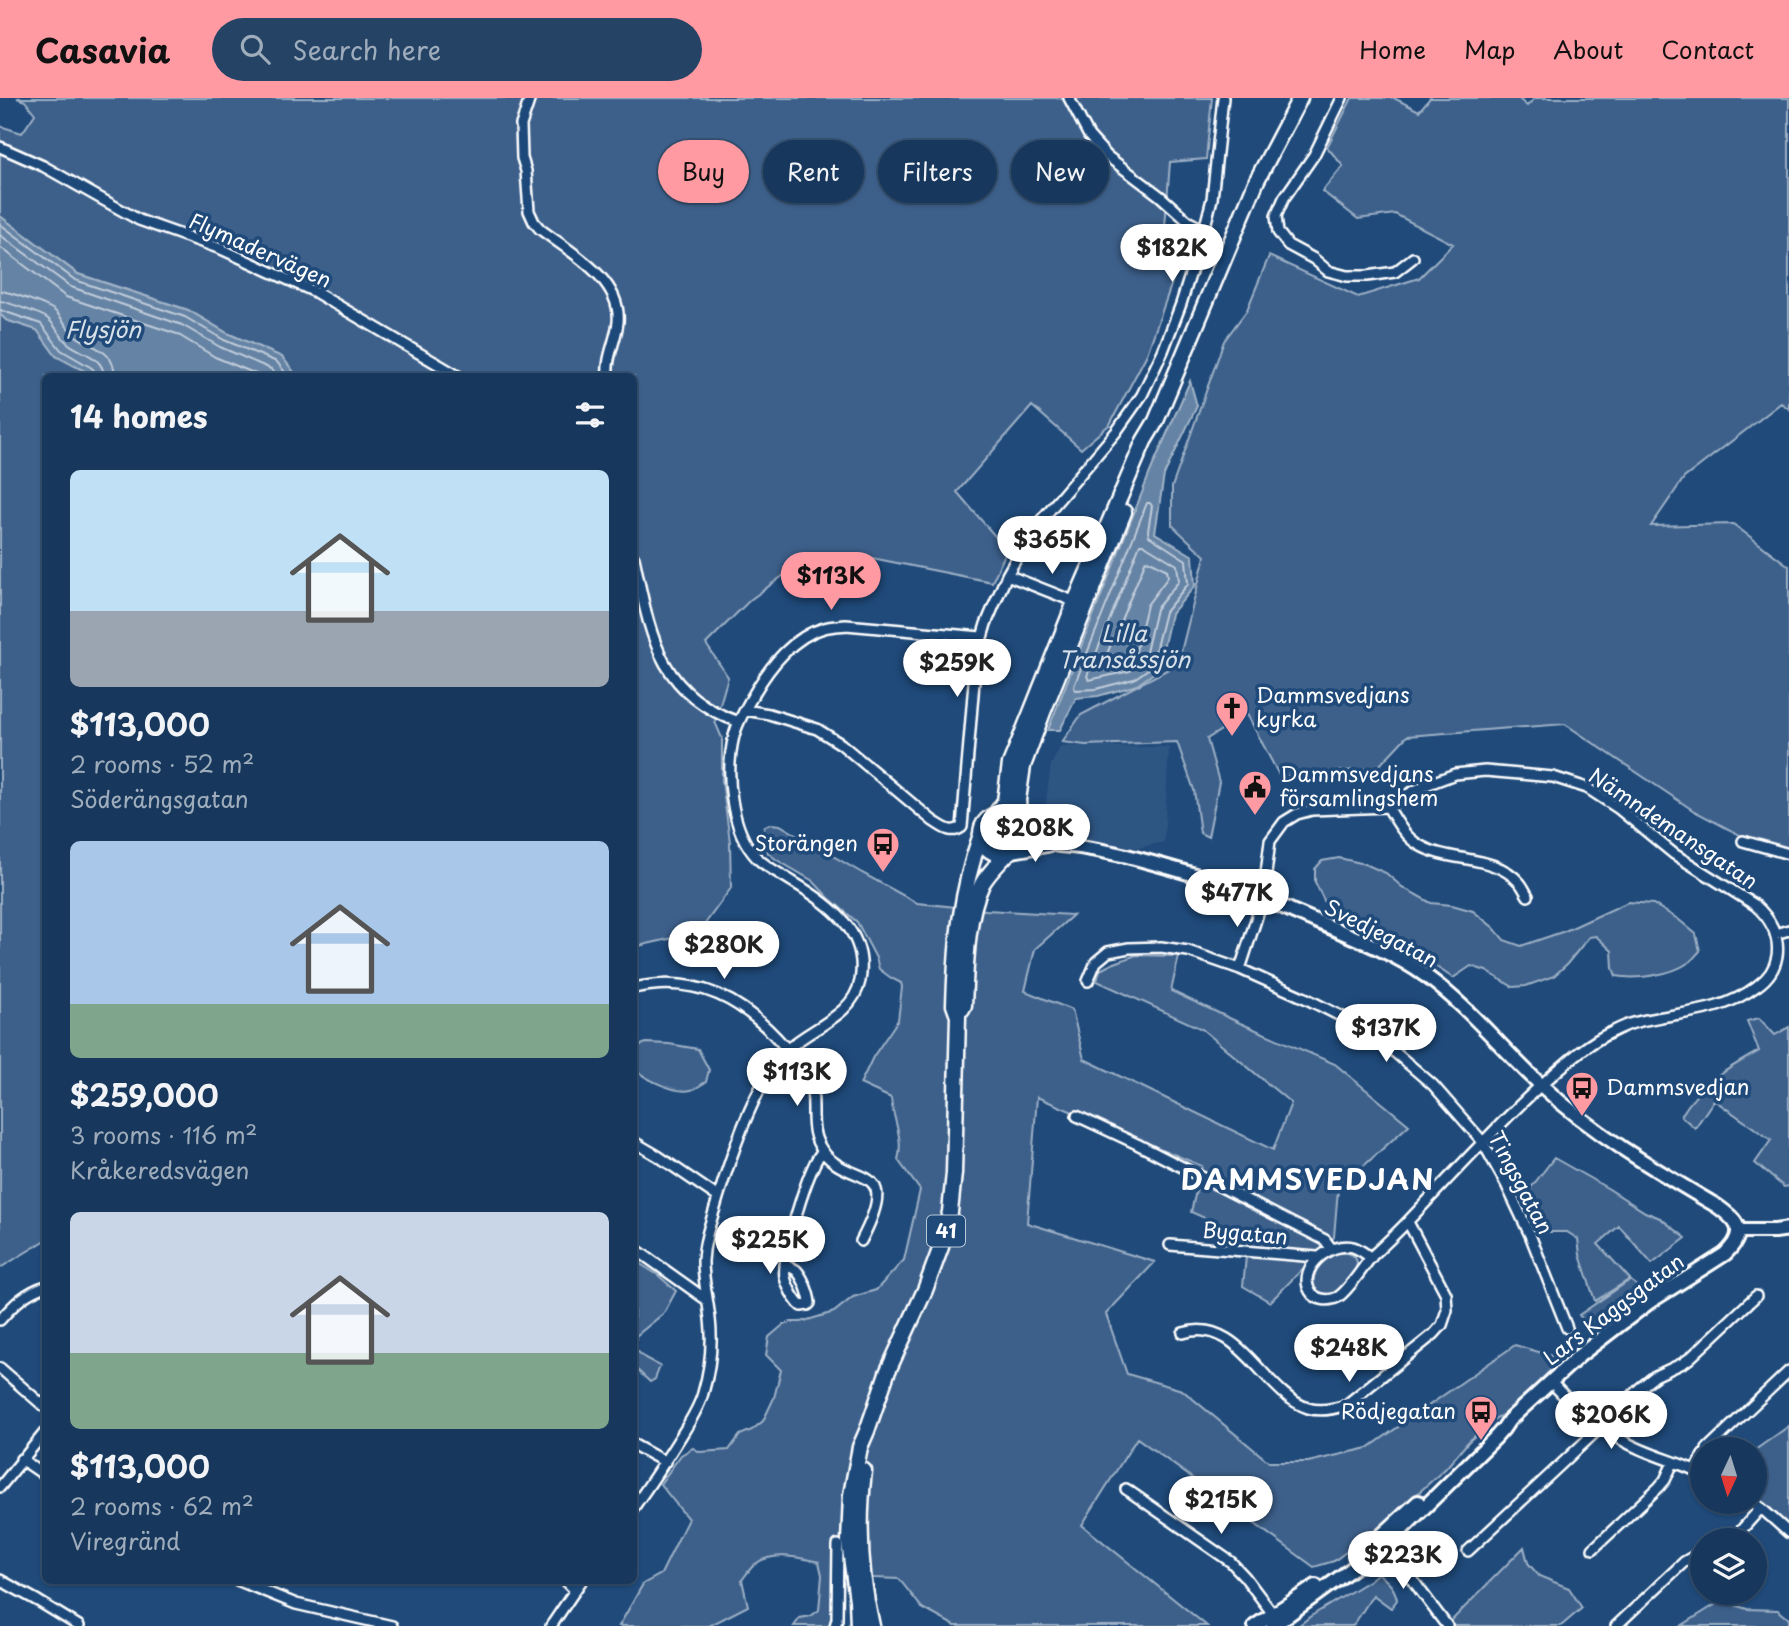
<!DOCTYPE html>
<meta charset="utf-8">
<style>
body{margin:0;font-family:"Playpen Sans",sans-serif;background:#244365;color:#f1f3f6;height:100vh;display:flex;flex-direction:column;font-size:26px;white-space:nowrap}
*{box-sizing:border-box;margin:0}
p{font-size:23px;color:#9eacbb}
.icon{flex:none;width:38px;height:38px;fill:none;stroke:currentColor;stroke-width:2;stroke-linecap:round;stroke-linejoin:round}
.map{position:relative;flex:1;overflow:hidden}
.panel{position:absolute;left:42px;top:275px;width:595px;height:1211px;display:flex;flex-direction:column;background:#17385c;border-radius:10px;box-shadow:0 2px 5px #0004,0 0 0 2px #365272}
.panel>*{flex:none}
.banner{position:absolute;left:658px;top:42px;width:665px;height:63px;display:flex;gap:14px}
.needle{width:46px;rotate:184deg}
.controls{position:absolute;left:1690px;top:1339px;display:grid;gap:14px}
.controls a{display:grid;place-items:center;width:77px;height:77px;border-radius:50%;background:#17385c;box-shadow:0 2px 5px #0004,0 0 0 2px #365272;font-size:35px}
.price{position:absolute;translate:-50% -60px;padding:0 16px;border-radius:24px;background:#fff;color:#222;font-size:23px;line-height:46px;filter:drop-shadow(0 2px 4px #0008)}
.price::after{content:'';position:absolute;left:50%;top:42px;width:21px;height:16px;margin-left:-10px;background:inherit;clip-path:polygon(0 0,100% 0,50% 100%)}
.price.on{background:#ff9aa2;color:#111}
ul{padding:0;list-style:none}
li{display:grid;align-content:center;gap:14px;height:371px;padding:0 28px}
li span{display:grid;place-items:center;height:217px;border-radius:10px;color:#555}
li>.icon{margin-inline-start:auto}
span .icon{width:126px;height:126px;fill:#fffc;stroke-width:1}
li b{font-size:30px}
h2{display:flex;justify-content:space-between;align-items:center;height:84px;padding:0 28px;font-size:30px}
.chip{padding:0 24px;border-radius:32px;background:#17385c;box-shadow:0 2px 5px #0004,0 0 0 2px #365272;font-size:24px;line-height:63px}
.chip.on{background:#ff9aa2;color:#111}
header{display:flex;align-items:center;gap:42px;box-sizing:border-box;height:98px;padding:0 35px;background:#ff9aa2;color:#111}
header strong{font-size:33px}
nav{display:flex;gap:38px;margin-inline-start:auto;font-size:24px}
.search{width:490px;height:63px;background:#244365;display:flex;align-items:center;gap:18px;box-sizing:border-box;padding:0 24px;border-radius:38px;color:#9eacbb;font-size:26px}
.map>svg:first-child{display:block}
</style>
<header>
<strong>Casavia</strong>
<div class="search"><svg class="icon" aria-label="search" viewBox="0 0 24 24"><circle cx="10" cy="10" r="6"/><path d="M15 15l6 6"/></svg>Search here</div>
<nav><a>Home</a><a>Map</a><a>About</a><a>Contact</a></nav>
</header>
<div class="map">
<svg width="1789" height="1528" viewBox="0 0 1789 1528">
<rect width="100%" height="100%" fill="#1f4a7a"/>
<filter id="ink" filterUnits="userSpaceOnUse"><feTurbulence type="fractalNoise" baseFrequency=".0143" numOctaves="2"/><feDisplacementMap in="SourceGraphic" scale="14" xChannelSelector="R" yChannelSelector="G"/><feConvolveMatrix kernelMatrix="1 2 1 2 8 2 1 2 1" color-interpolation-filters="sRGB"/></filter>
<g filter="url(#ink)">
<path fill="#2e5683" d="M1061 648 1169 649 1164 744 1138 750 1042 733 1051 666Z"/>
<path fill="#3c618b" stroke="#9eb0c5" stroke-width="2" d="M17 0H1212L1206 61 1170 64 1165 129 1184 150 1147 256 1110 326 1081 351 1032 308 957 394 1007 452 992 484 857 457 802 464 750 502 706 546 728 579 715 624 722 640V683L730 744 731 790 699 834 634 849V503L637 501 634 483V278H297L282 259 227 235 188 212 78 176 0 118V28L22 35 35 16 25 3Z
M1352 0H1394L1419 13 1430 0H1518L1527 8 1535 0H1789V311L1781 305 1684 380 1651 428 1733 426 1789 468V763L1694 713 1565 626 1407 638 1377 670 1280 679 1247 616 1207 641 1219 684 1208 739 1200 735 1194 692 1177 644 1085 647 1062 644 1081 617 1178 566 1205 458 1172 427V389L1224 243 1247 212 1269 158 1358 199 1419 180 1453 146 1395 116 1358 121 1322 93 1343 68 1327 49Z
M0 216 6 222 37 232 56 258 94 278H46V1142L0 1170Z
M771 726 780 727 862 775 917 805 986 812 1073 817 1035 851 1025 893 1072 912 1084 961 1273 1052 1291 1005 1202 931 1097 883 1100 872 1112 866 1136 857 1179 858 1171 893 1240 925 1335 966 1409 1027 1338 1091 1334 1139 1270 1204 1243 1188 1248 1139 1191 1114 1202 1068 1037 999 1027 1125 1155 1164 1106 1216 1127 1276 1182 1292 1269 1364H1308L1368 1350 1515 1247 1562 1261 1508 1314 1496 1320 1469 1343 1446 1370 1387 1423 1334 1463 1314 1469 1137 1340 1082 1427 1207 1528H955L922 1510 899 1481 874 1480 843 1475 840 1505 835 1528H794L800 1520 811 1518 819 1512 822 1477 819 1464C800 1460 774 1453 757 1465 751 1468 746 1477 742 1482L748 1508 709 1528H619L643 1486 661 1476 688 1421 660 1386 681 1357 693 1350 700 1354 729 1352 740 1337 752 1332 763 1323 774 1300 781 1272 766 1257 769 1239 783 1227 791 1224H801L834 1214 853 1199 876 1192 904 1162 920 1092 898 1062C904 1039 893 1023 891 1000L860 986 873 959 898 922 902 889 901 885 891 880 879 871 876 860 857 824 829 800 813 783 777 762 768 755 763 734 765 728Z
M1339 760 1365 766 1386 775 1402 789 1431 805 1452 807 1473 813 1494 830 1504 842 1521 848 1565 833 1628 804 1653 806 1678 821 1696 836 1700 853C1696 857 1693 862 1688 865 1671 877 1636 882 1616 878L1613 870 1612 853 1596 838 1589 839 1567 866 1554 878 1526 888 1513 889 1486 873 1471 868 1453 880 1423 860 1330 815 1315 784V771L1322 763Z
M1759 920 1775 937 1789 929V1088L1784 1089 1755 1065 1771 1042 1714 1002 1695 1030 1681 1018C1699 987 1728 970 1759 953L1747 923Z
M646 945 669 946 698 951 709 972 706 984C702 986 696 991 691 992 676 996 644 981 634 970V950Z
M1554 1060 1609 1091 1645 1114 1660 1120 1686 1140 1652 1166 1619 1128 1598 1146 1630 1181 1595 1203 1580 1157 1578 1141 1567 1134H1546L1530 1091Z
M1339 1154C1378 1155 1343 1195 1329 1196 1322 1197 1318 1193 1314 1189 1311 1172 1324 1161 1339 1154Z
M634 1162 658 1177 676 1193 664 1215 636 1238V1252L645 1260 660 1268 655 1281 650 1284 634 1269Z
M1630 1182 1641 1191V1200L1594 1235 1579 1217Z
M1789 1328V1430L1770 1411 1755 1400V1352Z
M1524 1449 1528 1465 1539 1478 1569 1490 1582 1510 1561 1528H1451L1449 1525Z
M1378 1475C1387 1483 1395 1489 1397 1502L1391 1510 1373 1497 1353 1528H1298L1311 1518 1370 1482Z
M1721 1503 1747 1511 1778 1512 1789 1521V1528H1681Z"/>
<path fill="#6583a4" stroke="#a3b5c8" stroke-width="2" d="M0 118 78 176 188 212 227 235 282 259 297 278H94L56 258 37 232 6 222 0 216Z
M1190 283 1197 308 1164 377 1155 435 1193 458 1195 488 1171 516 1158 572 1137 587 1098 598 1076 600 1060 632H1048L1151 372Z"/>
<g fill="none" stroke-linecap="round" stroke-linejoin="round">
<path stroke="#c1cddb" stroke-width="2" d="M0 126 75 182 185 219 224 242 277 264 288 278
M0 137 71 189 182 227 220 249 271 271 277 278
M0 149 66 199 177 236 215 259 261 278
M0 193C8 193 50 208 55 213 63 220 67 232 76 238 93 251 114 251 115 278
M0 203C4 203 44 217 47 220 56 227 60 240 69 246 82 256 103 258 104 278
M0 212 41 226 61 252 92 270 95 274 96 278
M1147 405H1150L1152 408 1148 433 1149 438 1186 462 1188 486 1165 514 1151 569 1134 581 1096 591 1075 592 1074 588Z
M1140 446H1143L1177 467 1179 483 1156 511 1144 563 1130 573 1089 582 1087 578Z
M1146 462 1154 465 1167 472 1168 479 1147 507 1135 557 1126 563 1106 568 1104 563Z"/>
<defs>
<path id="street" d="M530 0 521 27 522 60 526 73 529 113 534 124 540 131C570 154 622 181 618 224 616 243 606 259 608 278
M1069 0 1089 38 1107 58 1160 98 1189 124 1204 132
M1342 0 1314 57 1284 100 1276 118 1278 134 1288 147 1314 161 1328 173 1347 178H1367L1395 174 1413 160
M0 49 43 68 139 122 221 151 315 194 458 278
M634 460C650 534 657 596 739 624
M1007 477 1078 505
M745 612 769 616 817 631 841 646 933 723C943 729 951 737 962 729L976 560 986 526 1007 477 1032 433 1116 334 1142 297 1163 253 1181 206 1204 132 1212 101 1223 0
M1388 709C1397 724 1404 738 1419 747 1449 765 1494 756 1519 784 1523 788 1525 794 1528 798
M1743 743 1789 756
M1775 836 1789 832
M1240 871 1263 800 1270 743 1284 724 1297 716 1312 712 1388 709 1401 700 1426 687 1455 676 1485 673 1553 679 1587 690 1619 711 1674 756 1755 807C1770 820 1780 838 1777 858 1775 871 1767 881 1757 888 1718 917 1681 913 1637 924 1628 926 1620 930 1612 934 1585 946 1562 969 1540 988 1494 1030 1453 1076 1410 1121 1398 1134 1385 1146 1372 1158 1363 1169 1349 1192 1338 1199 1329 1204 1315 1202 1310 1193 1297 1171 1330 1143 1353 1149 1359 1151 1366 1156 1371 1160
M1088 883 1096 864 1108 854 1129 850 1161 849 1188 853 1240 871 1305 900 1354 925 1391 951 1433 987 1482 1043 1506 1086 1530 1137 1567 1230
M634 890C698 876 744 902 785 949 794 958 806 971 810 983 817 1003 808 1027 819 1047 844 1094 906 1057 861 1143
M1077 1018 1137 1046 1325 1142 1331 1150
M634 1044 658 1058 718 1099
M1170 1147 1317 1159
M634 1150 707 1202
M785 1167C788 1168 793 1170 796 1172 803 1179 809 1195 810 1205L808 1207 801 1208C794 1202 787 1188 785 1179 781 1161 809 1064 823 1053
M0 1222C14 1206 26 1194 46 1188
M1183 1235C1239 1217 1264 1296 1308 1310 1320 1314 1334 1311 1346 1307L1434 1236 1442 1227 1447 1212 1446 1196 1408 1124
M0 1270 46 1310
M1550 1283C1571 1306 1595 1328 1622 1342 1647 1357 1677 1363 1703 1376
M634 1347 665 1364
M1707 1351 1789 1273
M21 1361 46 1378
M1695 1372 1703 1357
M0 1389 46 1333
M1126 1391 1231 1464 1245 1479 1276 1520
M1752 1404 1761 1410 1789 1435
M634 1409C650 1386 666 1362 681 1338 689 1325 699 1310 703 1295 710 1271 713 1246 710 1221 708 1202 703 1182 703 1163 704 1141 712 1121 718 1100 728 1068 739 1035 753 1005 762 985 773 966 788 951 812 929 853 918 860 883 869 834 830 806 793 784 781 776 767 770 757 760 730 732 725 674 734 638 738 622 747 608 755 594 770 568 794 538 824 530 831 528 839 528 846 527L981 539
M1730 1442 1736 1438 1761 1410
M1382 1444 1394 1457 1447 1528
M1593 1451 1659 1389 1665 1382 1673 1365
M1468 1453 1601 1329 1640 1290 1655 1278 1683 1265 1690 1260 1756 1198
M0 1482 38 1503 79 1528
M237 1482 296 1506 392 1528
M565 1482 575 1492
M551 1528 582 1482
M835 1528 837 1521 838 1447
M1616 1528 1684 1464 1703 1453"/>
<path id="secondary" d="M1021 731C1038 749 1062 746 1085 750 1099 752 1113 755 1127 758 1180 772 1233 787 1283 809 1329 830 1386 849 1426 878 1470 910 1503 952 1542 988 1594 1036 1656 1072 1717 1108 1738 1123 1748 1134 1725 1156L1648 1205 1580 1257 1509 1322 1503 1331 1495 1340 1390 1443 1273 1528
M1012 753 1047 747
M1738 1133H1775L1789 1131
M1355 1458 1379 1440 1418 1404
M1255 1528 1316 1488"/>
<path id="primary" d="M981 736a20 20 0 1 1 40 0a20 20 0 1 1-40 0Z
M995 717 1005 703 1010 666 1032 612 1075 504 1144 343 1156 323 1257 82 1300 0
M1020 728 1018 702 1023 668 1043 614 1124 414
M962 911 964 907C966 871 966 819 982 786 988 775 998 766 1007 756
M864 1373C858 1424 860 1478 872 1528
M858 1528 857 1502 849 1444 851 1397 860 1349 867 1333 887 1275 925 1192 941 1149 950 1114 954 1075 958 918 954 907C956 844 960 797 981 736"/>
</defs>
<use href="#street" stroke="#fff" stroke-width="14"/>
<use href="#secondary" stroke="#fff" stroke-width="18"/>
<use href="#primary" stroke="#fff" stroke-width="19"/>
<use href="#street" stroke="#1f4a7a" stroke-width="9"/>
<use href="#secondary" stroke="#1f4a7a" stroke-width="12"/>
<use href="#primary" stroke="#1f4a7a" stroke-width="14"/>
</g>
</g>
<defs>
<symbol id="church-pin" viewBox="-11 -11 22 30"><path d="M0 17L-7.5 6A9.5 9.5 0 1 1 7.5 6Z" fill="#ff9aa2" stroke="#1f4a7a"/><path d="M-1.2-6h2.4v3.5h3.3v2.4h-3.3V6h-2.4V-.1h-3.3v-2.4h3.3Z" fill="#111"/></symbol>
<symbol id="civic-pin" viewBox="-11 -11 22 30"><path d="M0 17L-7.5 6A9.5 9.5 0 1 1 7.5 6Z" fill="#ff9aa2" stroke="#1f4a7a"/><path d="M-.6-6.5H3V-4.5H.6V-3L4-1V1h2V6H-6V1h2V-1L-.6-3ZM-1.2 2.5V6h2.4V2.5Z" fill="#111"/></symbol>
<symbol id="bus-pin" viewBox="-11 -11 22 30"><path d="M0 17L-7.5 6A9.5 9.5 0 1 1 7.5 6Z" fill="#ff9aa2" stroke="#1f4a7a"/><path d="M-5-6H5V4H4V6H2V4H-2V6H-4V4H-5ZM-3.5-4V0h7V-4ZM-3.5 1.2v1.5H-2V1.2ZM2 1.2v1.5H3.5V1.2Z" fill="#111"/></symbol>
</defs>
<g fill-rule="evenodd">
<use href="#church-pin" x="1213" y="591" width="38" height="52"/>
<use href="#civic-pin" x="1236" y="670" width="38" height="52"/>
<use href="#bus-pin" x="864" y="727" width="38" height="52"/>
<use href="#bus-pin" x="1563" y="971" width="38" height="52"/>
<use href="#bus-pin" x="1462" y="1295" width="38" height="52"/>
</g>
<g text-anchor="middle" stroke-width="7" stroke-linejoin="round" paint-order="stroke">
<rect fill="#1f4a7a" stroke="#bcc9d7" stroke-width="2" x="927" y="1117.5" width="38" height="31" rx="5"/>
<g font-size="19" font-weight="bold" fill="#fff">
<text x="946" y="1140">41</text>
</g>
<g font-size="21" fill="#fff" stroke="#1f4a7a">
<text transform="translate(260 153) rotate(24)" y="7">Flymadervägen</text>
<text transform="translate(1673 731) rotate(34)" y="7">Nämndemansgatan</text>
<text transform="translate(1381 836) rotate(27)" y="7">Svedjegatan</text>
<text transform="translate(1520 1085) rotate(62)" y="7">Tingsgatan</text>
<text transform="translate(1245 1136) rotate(5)" y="7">Bygatan</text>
<text transform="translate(1614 1212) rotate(-37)" y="7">Lars Kaggsgatan</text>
</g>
<g font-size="21" fill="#fff" stroke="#1f4a7a" text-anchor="start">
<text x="1256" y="605">Dammsvedjans<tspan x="1256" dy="24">kyrka</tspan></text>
<text x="1280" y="684">Dammsvedjans<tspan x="1280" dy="24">församlingshem</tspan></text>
<text x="858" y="753" text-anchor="end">Storängen</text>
<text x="1606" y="997">Dammsvedjan</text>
<text x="1456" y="1321" text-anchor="end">Rödjegatan</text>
</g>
<g font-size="23" font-style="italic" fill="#d8e0e8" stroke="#1f4a7a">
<text x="103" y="240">Flysjön</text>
<text x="1124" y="544">Lilla<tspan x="1124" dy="26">Transåssjön</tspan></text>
</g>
<g font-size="28" font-weight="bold" letter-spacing="2" fill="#fff" stroke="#1f4a7a">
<text x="1308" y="1092">DAMMSVEDJAN</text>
</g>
</g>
</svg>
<div class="controls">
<a><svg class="needle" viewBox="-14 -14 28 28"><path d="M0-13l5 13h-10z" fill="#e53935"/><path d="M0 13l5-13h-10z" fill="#9eacbb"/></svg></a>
<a><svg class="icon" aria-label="layers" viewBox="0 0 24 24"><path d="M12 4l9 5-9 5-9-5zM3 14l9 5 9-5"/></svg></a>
</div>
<b class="price" style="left:1172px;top:186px">$182K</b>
<b class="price" style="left:1052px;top:478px">$365K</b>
<b class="price on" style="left:831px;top:514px">$113K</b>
<b class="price" style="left:957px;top:601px">$259K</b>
<b class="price" style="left:1035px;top:766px">$208K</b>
<b class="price" style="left:1237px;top:831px">$477K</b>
<b class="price" style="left:724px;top:883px">$280K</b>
<b class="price" style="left:1386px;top:966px">$137K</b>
<b class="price" style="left:797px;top:1010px">$113K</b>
<b class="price" style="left:770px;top:1178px">$225K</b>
<b class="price" style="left:1349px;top:1286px">$248K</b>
<b class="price" style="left:1611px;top:1353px">$206K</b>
<b class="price" style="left:1221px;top:1438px">$215K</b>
<b class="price" style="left:1403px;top:1493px">$223K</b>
<div class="banner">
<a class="chip on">Buy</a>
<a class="chip">Rent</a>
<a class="chip">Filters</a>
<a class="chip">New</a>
</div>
<section class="panel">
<h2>14 homes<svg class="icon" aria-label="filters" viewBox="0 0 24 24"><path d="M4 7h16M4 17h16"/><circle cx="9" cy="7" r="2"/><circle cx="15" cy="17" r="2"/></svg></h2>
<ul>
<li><span style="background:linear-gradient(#bfe0f5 65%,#9aa5b1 0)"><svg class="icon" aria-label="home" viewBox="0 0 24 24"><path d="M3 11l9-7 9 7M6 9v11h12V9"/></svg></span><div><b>$113,000</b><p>2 rooms · 52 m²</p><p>Söderängsgatan</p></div></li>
<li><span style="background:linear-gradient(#a9c7e8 75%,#7fa58c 0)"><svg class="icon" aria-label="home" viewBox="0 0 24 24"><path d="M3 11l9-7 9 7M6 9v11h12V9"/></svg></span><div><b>$259,000</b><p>3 rooms · 116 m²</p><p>Kråkeredsvägen</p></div></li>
<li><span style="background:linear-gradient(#c9d6e8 65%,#7fa58c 0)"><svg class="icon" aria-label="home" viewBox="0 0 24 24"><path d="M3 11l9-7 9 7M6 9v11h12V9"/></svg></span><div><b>$113,000</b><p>2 rooms · 62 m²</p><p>Viregränd</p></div></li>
</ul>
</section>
</div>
